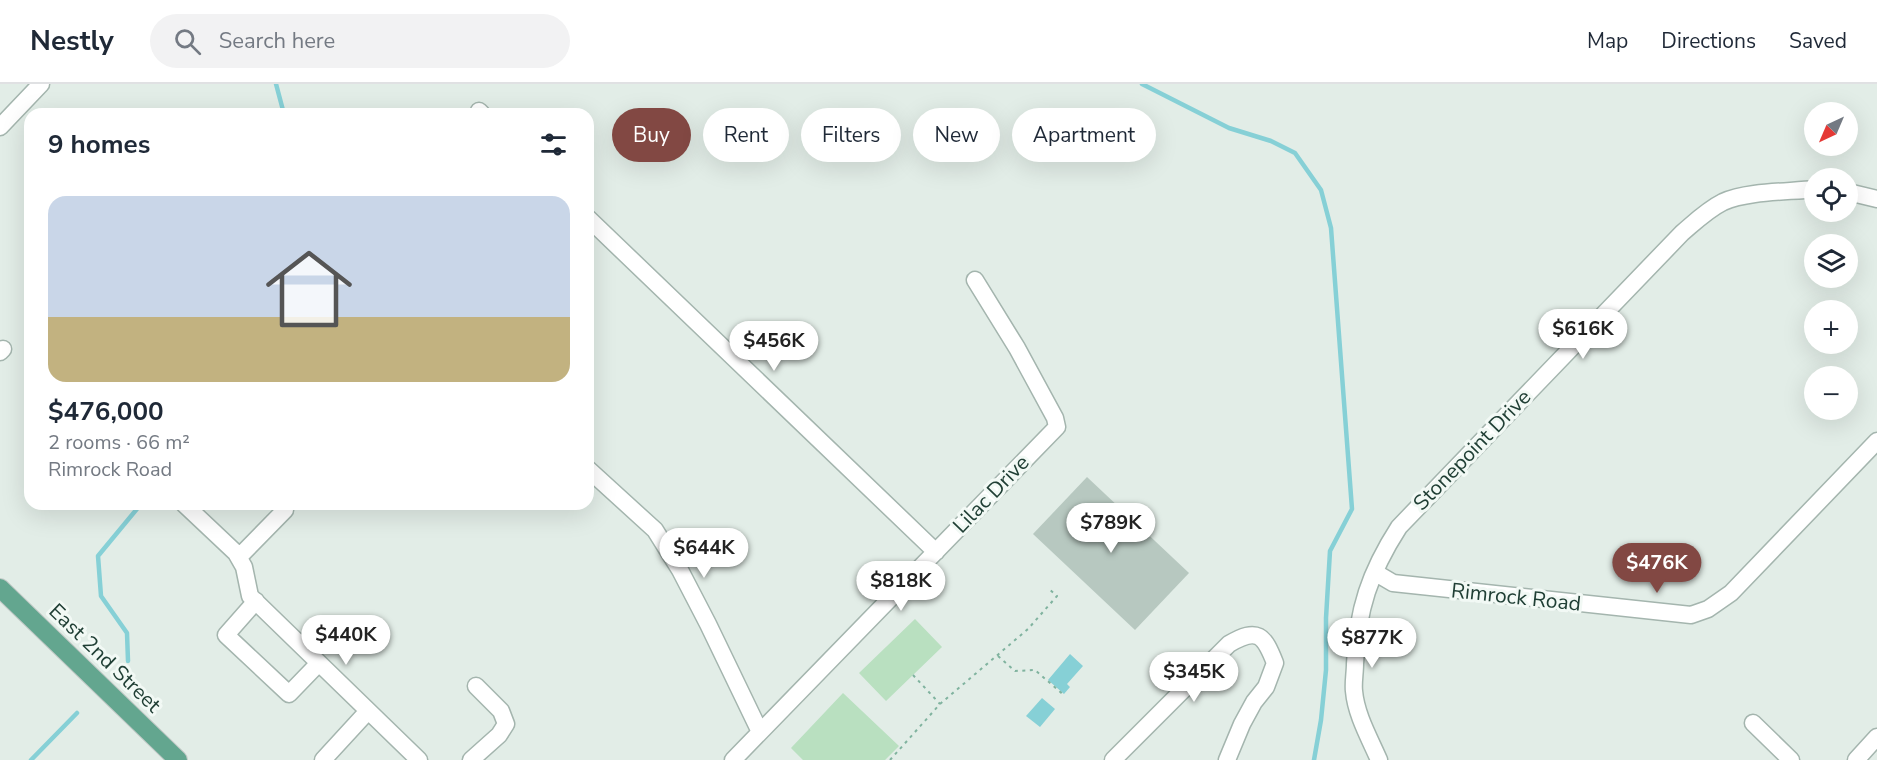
<!DOCTYPE html>
<meta charset="utf-8">
<style>
body{margin:0;font-family:"Nunito Sans",sans-serif;background:#f2f2f3;color:#1f2937;height:100vh;display:flex;flex-direction:column;font-size:22px;white-space:nowrap}
*{box-sizing:border-box;margin:0}
p{font-size:20px;color:#747a83}
.icon{flex:none;width:33px;height:33px;fill:none;stroke:currentColor;stroke-width:2;stroke-linecap:round;stroke-linejoin:round}
.map{position:relative;flex:1;overflow:hidden}
.details{position:absolute;left:24px;top:24px;width:570px;height:402px;display:flex;flex-direction:column;background:#fff;border-radius:18px;box-shadow:0 6px 24px #0002}
.details>*{flex:none}
.hud{position:absolute;left:612px;top:24px;width:570px;height:54px;display:flex;gap:12px}
.needle{width:39px;rotate:224deg}
.buttons{position:absolute;left:1804px;top:18px;display:grid;gap:12px}
.buttons a{display:grid;place-items:center;width:54px;height:54px;border-radius:50%;background:#fff;box-shadow:0 6px 24px #0002;font-size:30px}
.price{position:absolute;translate:-50% -51px;padding:0 14px;border-radius:21px;background:#fff;color:#222;font-size:20px;line-height:39px;filter:drop-shadow(0 2px 3px #0008)}
.price::after{content:'';position:absolute;left:50%;top:36px;width:18px;height:14px;margin-left:-9px;background:inherit;clip-path:polygon(0 0,100% 0,50% 100%)}
.price.selected{background:#824843;color:#fff}
ul{padding:0;list-style:none}
li{display:grid;align-content:center;gap:12px;height:318px;padding:0 24px}
li span{display:grid;place-items:center;height:186px;border-radius:18px;color:#555}
li>.icon{margin-inline-start:auto}
span .icon{width:108px;height:108px;fill:#fffc;stroke-width:1}
li b{font-size:26px}
h2{display:flex;justify-content:space-between;align-items:center;height:72px;padding:0 24px;font-size:26px}
.pill{padding:0 21px;border-radius:27px;background:#fff;box-shadow:0 6px 24px #0002;font-size:21px;line-height:54px}
.pill.selected{background:#824843;color:#fff}
header{display:flex;align-items:center;gap:36px;box-sizing:border-box;height:84px;padding:0 30px;background:#fff;border-bottom:2px solid #e0e1e3}
header strong{font-size:28px}
nav{display:flex;gap:33px;margin-inline-start:auto;font-size:21px}
.search{width:420px;height:54px;background:#f2f2f3;display:flex;align-items:center;gap:15px;box-sizing:border-box;padding:0 21px;border-radius:33px;color:#747a83;font-size:22px}
.map>svg:first-child{display:block}
</style>
<header>
<strong>Nestly</strong>
<div class="search"><svg class="icon" aria-label="search" viewBox="0 0 24 24"><circle cx="10" cy="10" r="6"/><path d="M15 15l6 6"/></svg>Search here</div>
<nav><a>Map</a><a>Directions</a><a>Saved</a></nav>
</header>
<div class="map">
<svg width="1877" height="676" viewBox="0 0 1877 676">
<rect width="100%" height="100%" fill="#e2ede7"/>
<path fill="#b9e0c0" d="M915 535 942 563 886 617 859 589Z
M843 609 899 662 885 676H803L791 664Z"/>
<path fill="#86d0d6" d="M1070 570 1083 582 1067 600 1070 603 1064 610 1048 596Z
M1042 614 1055 625 1040 643 1026 632Z"/>
<g fill="none" stroke-linecap="round" stroke-linejoin="round">
<path stroke="#86d0d6" stroke-width="4.5" d="M276 0 284 30
M1142 0 1229 44 1271 57 1295 69 1321 106 1331 144 1352 425 1330 467 1326 534V586L1321 636 1314 676
M128 577 127 549 101 512 98 472 141 420
M31 676 77 629"/>
</g>
<path fill="#b7c8c0" d="M1087 393 1189 489 1135 546 1033 450Z"/>
<g fill="none" stroke-linecap="round" stroke-linejoin="round">
<defs>
<path id="minor" d="M479 27 482 30
M0 43 41 0
M1848 108 1877 115
M588 134 936 468
M0 268 3 265
M588 385 655 446 680 486 708 540 760 648
M184 420 236 469 244 483 250 512 419 676
M239 473 285 426 279 420
M1376 489 1393 499 1691 531 1708 525 1731 509 1877 357
M256 517 226 551 289 610 319 579
M1753 639 1791 676
M323 676 368 627
M471 676 499 651 506 640 501 627 476 602
M733 676 1057 343 1055 334 1017 264 975 196
M1113 676 1229 560C1258 543 1264 551 1275 579L1266 603 1254 618 1242 640 1227 676
M1379 676C1370 655 1356 631 1354 607 1353 599 1355 589 1355 580 1357 526 1370 488 1399 443L1682 149C1695 138 1707 126 1723 118 1747 107 1788 108 1815 105
M1856 676 1877 653"/>
<path id="major" d="M0 504 178 676"/>
</defs>
<use href="#minor" stroke="#a4b5ae" stroke-width="19"/>
<use href="#major" stroke="#c1c9c6" stroke-width="20"/>
<path stroke="#80b39f" stroke-width="2" stroke-dasharray="3 4.5" stroke-linecap="butt" d="M998 572 1015 587 1035 586 1065 612
M913 591 940 620
M890 676 940 620 1028 545 1057 512 1048 504"/>
<use href="#minor" stroke="#fff" stroke-width="16"/>
<use href="#major" stroke="#63a68f" stroke-width="18"/>
</g>
<g text-anchor="middle" stroke-width="6" stroke-linejoin="round" paint-order="stroke">
<g font-size="21" fill="#203f35" stroke="#f2f9f5">
<text transform="translate(1472 366) rotate(-46)" y="7">Stonepoint Drive</text>
<text transform="translate(991 410) rotate(-46)" y="7">Lilac Drive</text>
<text transform="translate(1516 513) rotate(6)" y="7">Rimrock Road</text>
<text transform="translate(105 574) rotate(44)" y="7">East 2nd Street</text>
</g>
</g>
</svg>
<div class="buttons">
<a><svg class="needle" viewBox="-14 -14 28 28"><path d="M0-13l5 13h-10z" fill="#e53935"/><path d="M0 13l5-13h-10z" fill="#747a83"/></svg></a>
<a><svg class="icon" aria-label="locate" viewBox="0 0 24 24"><circle cx="12" cy="12" r="6"/><path d="M12 2v4M12 18v4M2 12h4M18 12h4"/></svg></a>
<a><svg class="icon" aria-label="layers" viewBox="0 0 24 24"><path d="M12 4l9 5-9 5-9-5zM3 14l9 5 9-5"/></svg></a>
<a>+</a>
<a>−</a>
</div>
<b class="price" style="left:1583px;top:276px">$616K</b>
<b class="price" style="left:774px;top:288px">$456K</b>
<b class="price" style="left:1111px;top:470px">$789K</b>
<b class="price" style="left:704px;top:495px">$644K</b>
<b class="price selected" style="left:1657px;top:510px">$476K</b>
<b class="price" style="left:901px;top:528px">$818K</b>
<b class="price" style="left:346px;top:582px">$440K</b>
<b class="price" style="left:1372px;top:585px">$877K</b>
<b class="price" style="left:1194px;top:619px">$345K</b>
<div class="hud">
<a class="pill selected">Buy</a>
<a class="pill">Rent</a>
<a class="pill">Filters</a>
<a class="pill">New</a>
<a class="pill">Apartment</a>
</div>
<section class="details">
<h2>9 homes<svg class="icon" aria-label="filters" viewBox="0 0 24 24"><path d="M4 7h16M4 17h16"/><circle cx="9" cy="7" r="2"/><circle cx="15" cy="17" r="2"/></svg></h2>
<ul>
<li><span style="background:linear-gradient(#c9d6e8 65%,#c2b280 0)"><svg class="icon" aria-label="home" viewBox="0 0 24 24"><path d="M3 11l9-7 9 7M6 9v11h12V9"/></svg></span><div><b>$476,000</b><p>2 rooms · 66 m²</p><p>Rimrock Road</p></div></li>
</ul>
</section>
</div>
